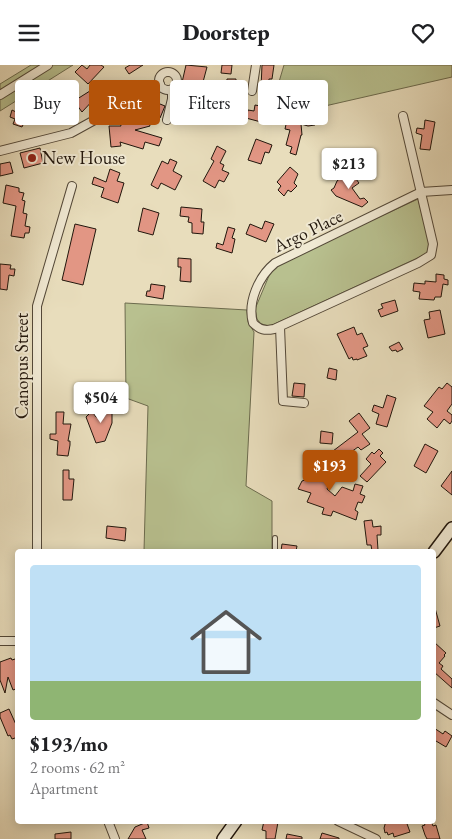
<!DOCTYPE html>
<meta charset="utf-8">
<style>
body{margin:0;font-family:"EB Garamond",serif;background:#f2f2f2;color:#202124;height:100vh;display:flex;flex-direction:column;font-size:19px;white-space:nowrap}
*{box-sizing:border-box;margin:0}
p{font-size:16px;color:#757577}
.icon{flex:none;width:28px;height:28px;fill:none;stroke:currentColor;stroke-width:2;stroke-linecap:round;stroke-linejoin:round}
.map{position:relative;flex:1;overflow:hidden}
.details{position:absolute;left:15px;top:484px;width:421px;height:275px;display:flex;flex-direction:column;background:#fff;border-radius:5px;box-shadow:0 2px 12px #0003}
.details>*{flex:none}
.guide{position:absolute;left:15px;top:15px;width:422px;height:45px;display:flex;gap:10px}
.price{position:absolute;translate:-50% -42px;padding:0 11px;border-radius:5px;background:#fff;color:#222;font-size:16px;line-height:32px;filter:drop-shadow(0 1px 2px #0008)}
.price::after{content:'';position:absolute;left:50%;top:30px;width:15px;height:11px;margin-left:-8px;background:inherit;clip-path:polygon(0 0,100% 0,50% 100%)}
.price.current{background:#b45309;color:#fff}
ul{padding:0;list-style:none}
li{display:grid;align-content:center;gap:10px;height:265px;padding:0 15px}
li+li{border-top:1px solid #e0e0e0}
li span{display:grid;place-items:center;height:155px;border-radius:5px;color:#555}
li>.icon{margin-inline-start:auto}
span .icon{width:90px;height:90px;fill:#fffc;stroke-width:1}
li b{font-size:21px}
.chip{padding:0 18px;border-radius:5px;background:#fff;box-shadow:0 2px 12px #0003;font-size:18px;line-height:45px}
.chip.current{background:#b45309;color:#fff}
header{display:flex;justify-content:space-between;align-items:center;height:65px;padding:0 15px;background:#fff;font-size:22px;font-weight:800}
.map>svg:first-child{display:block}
</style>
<header><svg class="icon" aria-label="menu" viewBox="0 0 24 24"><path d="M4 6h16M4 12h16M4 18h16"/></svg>Doorstep<svg class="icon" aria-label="heart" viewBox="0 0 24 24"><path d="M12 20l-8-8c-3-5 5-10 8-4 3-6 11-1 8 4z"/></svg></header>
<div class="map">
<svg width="452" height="774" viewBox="0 0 452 774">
<rect width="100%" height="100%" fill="#e8ddbc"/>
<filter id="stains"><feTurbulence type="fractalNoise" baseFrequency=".004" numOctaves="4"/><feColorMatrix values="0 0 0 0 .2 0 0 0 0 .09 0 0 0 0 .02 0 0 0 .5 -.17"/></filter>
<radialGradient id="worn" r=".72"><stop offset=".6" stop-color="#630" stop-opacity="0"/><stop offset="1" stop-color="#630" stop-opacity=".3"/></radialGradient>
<path fill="#b8c08f" stroke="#6c6b4e" d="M31 0H73L0 46V19Z
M284 0H452V12L268 54Z
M418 134 430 181 426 189 270 261 261 259 257 254 255 244 271 206 288 194Z
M125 238 247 245 248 257 254 267 246 421 272 436V486H144L148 341 126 333Z"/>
<path fill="#e29684" stroke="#21160c" d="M82 0 87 4 90 0H101L104 2 88 19 75 7Z
M130 0H143L129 9 125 3Z
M186 0 207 2 203 17 209 19 201 45 198 44 195 54 190 52 189 56 182 55 184 47 187 48 190 38 178 35Z
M222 0H232L231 9 221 8Z
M262 0H274L272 14H269L268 24 261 23Z
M227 14H236V34H225Z
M101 19 106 28 109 26 113 34 101 42 96 32 82 47 74 36Z
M35 26 46 30 45 35 48 36 45 43 39 41 37 46 29 44Z
M155 37 165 41 160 53 146 47 150 61 135 65 162 73 159 81 145 77 143 84 120 77 121 81 111 82 109 61H121L119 53 144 44 147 38 153 40Z
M255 40 266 42 261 57 246 53 248 45 254 46Z
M12 45 16 47 17 45 28 49 22 62 13 59 15 54 10 52Z
M307 52 314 54 315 60 308 61 301 59 302 70H301L296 90 290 88 292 82 286 80 290 65 285 64 287 55Z
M425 55 435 57 430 85 420 84 422 70 416 68 417 63 424 64Z
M256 74 272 80 269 88 265 87 261 99 248 95Z
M217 81 226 86 220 98 224 100 222 105 229 108 224 117 219 115 215 123 203 116 214 96 211 94Z
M40 83 43 98 24 103 20 88Z
M170 94 177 97 173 106 182 111 175 125 161 118 158 124 151 120 162 96 168 99Z
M10 97 13 108 0 111V99Z
M290 102 298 109 294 118 297 121 291 127 288 125 284 131 278 125 281 121 277 117Z
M110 104 120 108 117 116 124 118 118 138 101 132 104 123 92 119 94 112 106 117Z
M357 106 362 110 356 114 359 118 352 123 360 134 364 133 368 137 362 142 336 131 331 125 334 123 337 116 344 110 349 112Z
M6 120 19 123V127L24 128 22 135 25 136 23 148 27 149 25 161 30 162 29 168H25L24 173 11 171 16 141 3 138Z
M181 142 202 144 201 157H204L203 169 192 168V158L188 157 189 152 180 151Z
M143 143 159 148 153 170 138 166Z
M265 156 274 159 266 177 246 169 250 159 262 164Z
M75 159 96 164 83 220 62 215Z
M228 162 235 164 232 173 235 174 232 188 216 183 217 178 223 180Z
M178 193 191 194V217L180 216 181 202H178Z
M0 199 11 200 10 204H15L14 211 9 210 7 225 0 224Z
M436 209 444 210V214L448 215V220L443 219 441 232H435L434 235 419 234 420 227 413 226 414 218 425 219V216L436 217Z
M151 219 165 221 163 234 146 231 147 226H150Z
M395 235 398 246 381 252 378 245 383 243 381 239Z
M440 245 445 269 428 273 424 255 430 254 429 247Z
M354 262 357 270 362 268 368 281 363 283 367 291 357 295V294L353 295 352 292 349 294 337 269Z
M399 277 403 284 397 287 396 285 392 286 389 282Z
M329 303 337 305 336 315 327 313Z
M294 318 305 319 304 332 292 331Z
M447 318 452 322V339L447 346 452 350V356L450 359 444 354 437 363 427 354 433 347 424 341 439 322 442 324Z
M387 330 396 333 387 362 376 359 379 349 372 346 374 340 383 343Z
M105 338H112V358L105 376 96 378 86 352 92 346 96 352 105 351Z
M56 347H64L63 359H71L68 376H70V380L68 391 57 390 58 376 50 374V369H56Z
M359 348 370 363 362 369 370 379 361 385 358 382 340 395 333 386 358 367 349 356Z
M321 366 333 368 332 379 320 378Z
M425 379 438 386 426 408 414 401Z
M379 384 383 388 380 391 386 397 367 417 360 411 371 399 366 394 372 387 374 389Z
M312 394 322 397 321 399 335 403 327 424 335 431 342 422 353 426 355 419 363 421 360 429 365 431 362 438 358 437 355 445 358 447 356 455 333 446 331 451 322 449 324 443 307 437 311 428 298 424 302 416 305 415Z
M63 405H69V414H74L72 435H63Z
M452 406V430L441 421Z
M372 455 373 462 381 461V470H377L378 485 372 486 371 480H367L364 456Z
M107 461 126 463 125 476 106 473Z
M282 479 297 481 296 486H281Z
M434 543H435L440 561 434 563Z
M434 577 446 588 444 590 445 591 439 598 443 601 441 604 452 614V623L434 607Z
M11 593 12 595 18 593V623L13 625 8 612 5 628 0 615V597Z
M9 644 18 664V672L12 674 10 670 8 671 0 652V648Z
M434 663 443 669 445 666 452 671 446 682 436 676H434Z
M264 756 278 757 275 774H266V766L262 765Z
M386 756H406L410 767 394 772 393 768 388 770 387 767 385 768 384 763Z
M431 756 433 761 436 760 440 774H427L425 770 422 761 425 760 424 758Z
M147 757 149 763 142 765 146 774H128L135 762Z
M71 767V774H55V769Z
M322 768 339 773V774H320Z
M287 769 302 772V774H286Z"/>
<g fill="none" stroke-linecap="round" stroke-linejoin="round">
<defs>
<path id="service" d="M275 486V473"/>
<path id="minor" d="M159 16a9 9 0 1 1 18 0a9 9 0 1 1-18 0Z
M252 26 256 0
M0 30 48 0
M403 51 433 179 431 190 418 198 274 264C265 266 260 265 253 258 247 237 259 211 275 198L421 127 452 125
M167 55 172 34V24
M0 86 71 68 160 19
M280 262 283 336 304 338
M37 486V241L72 121
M0 576H18
M434 638 452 650
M108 756 115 774
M338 756 376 774"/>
<path id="secondary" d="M434 487 452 463
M223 774 236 756"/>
</defs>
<use href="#service" stroke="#534838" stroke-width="6"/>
<use href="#minor" stroke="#534838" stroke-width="10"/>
<use href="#secondary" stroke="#21160c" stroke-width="14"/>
<use href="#service" stroke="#f0e9d3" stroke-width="4"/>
<use href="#minor" stroke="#f0e9d3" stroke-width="8"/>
<use href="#secondary" stroke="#f0e9d3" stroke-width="11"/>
</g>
<circle fill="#8f2418" stroke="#f0e9d3" stroke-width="2" cx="32" cy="93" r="5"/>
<g text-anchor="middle" stroke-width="4" stroke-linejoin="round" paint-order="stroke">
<g font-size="18" fill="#21160c" stroke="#f0e9d3" text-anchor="start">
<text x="42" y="99">New House</text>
</g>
<g font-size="18" fill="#21160c" stroke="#f0e9d3">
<text transform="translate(308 166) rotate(-26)" y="6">Argo Place</text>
<text transform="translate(22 301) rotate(-90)" y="6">Canopus Street</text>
</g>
</g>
<rect width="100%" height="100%" filter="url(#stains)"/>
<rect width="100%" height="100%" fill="url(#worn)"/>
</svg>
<b class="price" style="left:349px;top:125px">$213</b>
<b class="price" style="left:101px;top:359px">$504</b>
<b class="price current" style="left:330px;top:427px">$193</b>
<div class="guide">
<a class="chip">Buy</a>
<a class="chip current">Rent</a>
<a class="chip">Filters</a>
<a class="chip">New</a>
</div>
<section class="details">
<ul>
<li><span style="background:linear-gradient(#bfe0f5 75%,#8fb573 0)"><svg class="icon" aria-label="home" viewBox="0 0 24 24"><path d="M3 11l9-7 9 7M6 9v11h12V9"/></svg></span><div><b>$193/mo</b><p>2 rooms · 62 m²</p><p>Apartment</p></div></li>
</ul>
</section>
</div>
